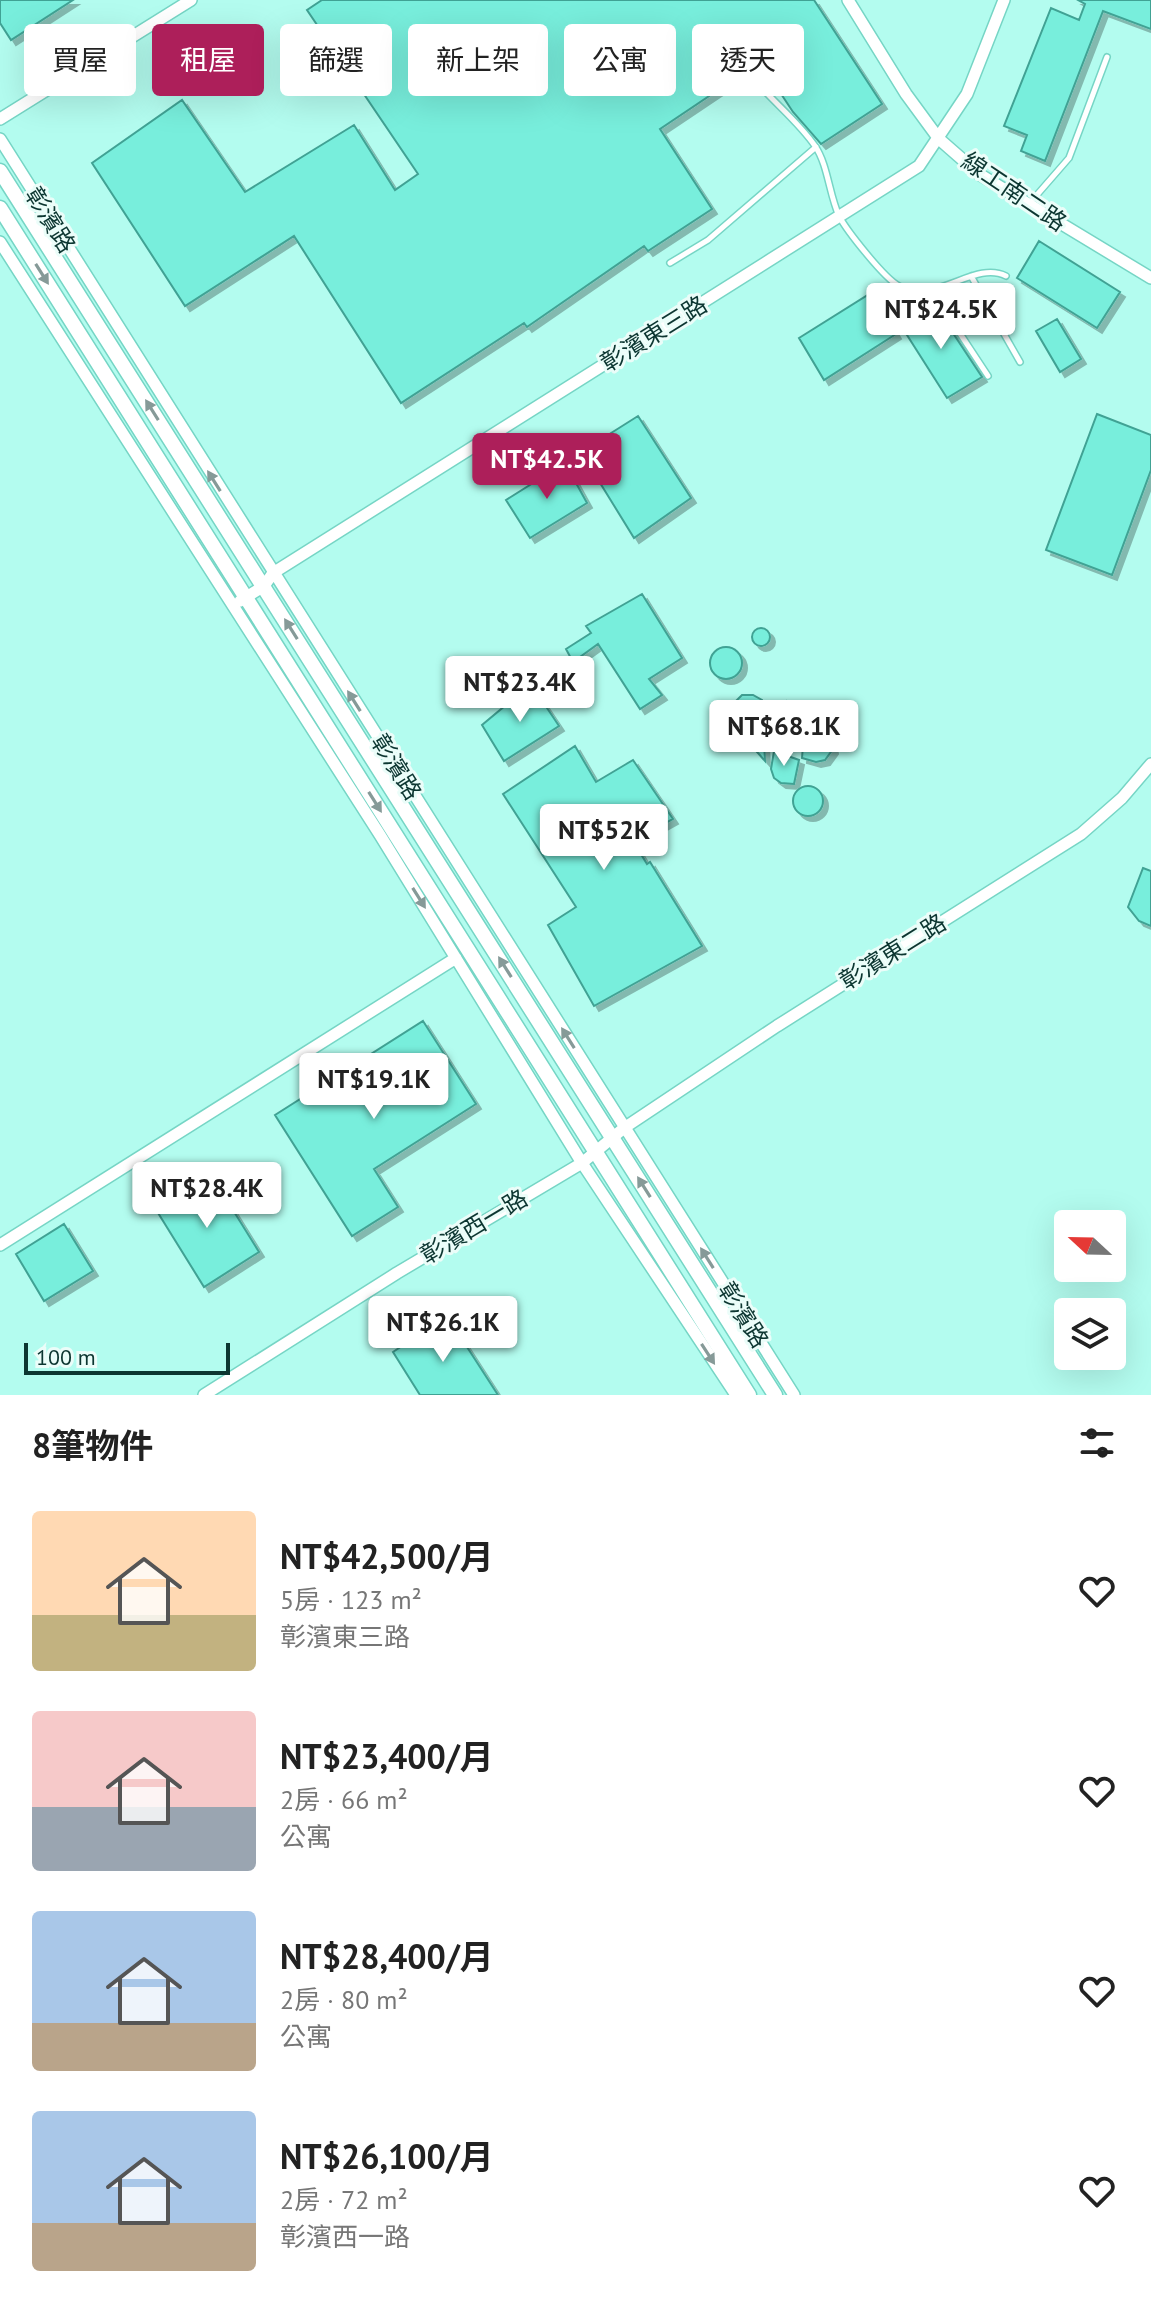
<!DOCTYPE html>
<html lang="zh-TW">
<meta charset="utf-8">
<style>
body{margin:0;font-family:"PT Sans","Noto Sans TC",sans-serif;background:#f6f6f6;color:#222;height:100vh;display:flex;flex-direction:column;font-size:30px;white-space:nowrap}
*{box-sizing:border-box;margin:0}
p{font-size:26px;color:#767676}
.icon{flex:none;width:44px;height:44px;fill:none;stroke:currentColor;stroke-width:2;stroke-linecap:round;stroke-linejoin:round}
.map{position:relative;height:1395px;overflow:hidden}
.side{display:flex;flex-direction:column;background:#fff;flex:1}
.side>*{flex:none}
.hud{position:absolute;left:24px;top:24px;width:1104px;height:72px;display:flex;gap:16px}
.needle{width:52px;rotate:292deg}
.buttons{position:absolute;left:1054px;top:1210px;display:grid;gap:16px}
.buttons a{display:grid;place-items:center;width:72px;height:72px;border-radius:8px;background:#fff;box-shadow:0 8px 32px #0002;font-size:40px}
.scale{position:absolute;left:24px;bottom:20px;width:206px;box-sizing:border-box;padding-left:8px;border:4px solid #0c3631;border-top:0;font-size:22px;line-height:28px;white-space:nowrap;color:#0c3631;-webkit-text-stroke:6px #ebfdf9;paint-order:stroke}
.price{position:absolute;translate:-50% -68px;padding:0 18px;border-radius:8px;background:#fff;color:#222;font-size:26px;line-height:52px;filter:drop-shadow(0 2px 4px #0008)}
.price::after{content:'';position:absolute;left:50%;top:48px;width:24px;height:18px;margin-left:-12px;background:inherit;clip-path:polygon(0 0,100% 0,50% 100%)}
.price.on{background:#ad1f5a;color:#fff}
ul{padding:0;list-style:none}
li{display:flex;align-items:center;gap:24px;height:200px;padding:0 32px}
li span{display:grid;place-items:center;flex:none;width:224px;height:160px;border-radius:8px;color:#555}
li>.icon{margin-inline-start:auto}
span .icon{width:96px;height:96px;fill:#fffc;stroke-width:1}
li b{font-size:34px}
h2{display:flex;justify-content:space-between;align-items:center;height:96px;padding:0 32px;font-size:34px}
.pill{padding:0 28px;border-radius:8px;background:#fff;box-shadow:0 8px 32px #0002;font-size:28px;line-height:72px}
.pill.on{background:#ad1f5a;color:#fff}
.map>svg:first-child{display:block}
</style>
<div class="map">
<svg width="1151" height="1395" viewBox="0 0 1151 1395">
<defs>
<filter id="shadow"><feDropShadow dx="5" dy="5" stdDeviation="0" flood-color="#0004"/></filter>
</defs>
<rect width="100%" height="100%" fill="#b3fcef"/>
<path fill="#78eedc" stroke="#41a294" stroke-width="2" filter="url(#shadow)" d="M0 0H73L11 40 0 23Z
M322 0H814L882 104 821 144 793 112 760 62 660 129 712 209 648 251 644 246 527 327 524 323 401 403 294 236 185 306 92 163 182 100 245 192 354 125 395 190 418 174 307 10Z
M1078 0H1151V29L1103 11 1045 161 1021 151 1027 135 1004 126 1051 8 1079 20 1085 4Z
M1039 241 1120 292 1097 328 1017 278Z
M871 293 896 334 824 380 799 338Z
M933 303 982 377 947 398 900 324Z
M1057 319 1081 359 1060 372 1036 331Z
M1097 414 1151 435V470L1112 575 1046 550Z
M638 416 691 498 634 538 581 452Z
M565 463 587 503 530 538 506 500Z
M642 594 682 658 649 679 662 695 640 709 598 644 573 662 566 649 591 633 586 626Z
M752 637a9 9 0 1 1 18 0a9 9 0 1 1-18 0Z
M710 663a16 16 0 1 1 32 0a16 16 0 1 1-32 0Z
M531 684 559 726 504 761 482 725Z
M742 695H753L762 700 759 721 763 722 765 761 750 744 752 726 740 721 734 713V703Z
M787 701 806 706 812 714 809 730 824 733 831 739 833 749 825 760 816 762 802 758 804 733 781 729Z
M575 746 596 782 633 760 673 819 633 841 647 864 650 862 702 946 594 1006 548 925 576 907 503 794Z
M774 751 799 760 794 784 781 783 774 778 771 769Z
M793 801a15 15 0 1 1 30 0a15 15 0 1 1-30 0Z
M1143 868 1151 871V926L1139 921 1128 907Z
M423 1021 476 1104 374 1169 398 1207 352 1236 275 1115Z
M210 1173 259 1252 204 1287 155 1208Z
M64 1224 93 1271 44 1301 16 1254Z
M447 1316 498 1395H420L393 1352Z"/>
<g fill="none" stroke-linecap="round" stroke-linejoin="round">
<defs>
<path id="service" d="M760 86C778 106 800 124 815 146 828 165 829 194 839 216 847 231 884 278 899 286 937 305 974 260 1006 276
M1029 204 1069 158 1107 57
M670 263 708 240 816 147
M971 276 1020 362
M932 291 988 376"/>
<path id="minor" d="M848 0 906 94 939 139 979 174 1151 278
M0 119 191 0
M0 139 794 1395
M0 242 380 835 582 1163 736 1395
M240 601 264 586 273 573 919 166 967 94 1004 0
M0 1245 456 958
M204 1395 397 1273 582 1163 624 1128 777 1026 1081 834 1122 798 1151 764"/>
<path id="tertiary" d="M0 171 775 1395
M0 208 749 1395"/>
</defs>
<use href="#service" stroke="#76d5c5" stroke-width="8"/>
<use href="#minor" stroke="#76d5c5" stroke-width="14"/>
<use href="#tertiary" stroke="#76d5c5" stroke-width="17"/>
<use href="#service" stroke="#fff" stroke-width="5"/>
<use href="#minor" stroke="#fff" stroke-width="11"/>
<use href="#tertiary" stroke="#fff" stroke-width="14"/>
</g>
<defs><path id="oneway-solid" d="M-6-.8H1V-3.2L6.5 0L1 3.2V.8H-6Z" transform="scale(2)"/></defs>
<g fill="#869a98">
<use href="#oneway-solid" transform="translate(42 274) rotate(58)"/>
<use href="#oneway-solid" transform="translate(152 410) rotate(-122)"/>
<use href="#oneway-solid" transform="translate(214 481) rotate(-122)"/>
<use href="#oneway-solid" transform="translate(291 629) rotate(-122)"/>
<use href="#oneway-solid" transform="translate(354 701) rotate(-122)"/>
<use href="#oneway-solid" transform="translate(375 802) rotate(58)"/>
<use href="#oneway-solid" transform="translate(419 898) rotate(58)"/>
<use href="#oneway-solid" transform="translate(505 967) rotate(-122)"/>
<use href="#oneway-solid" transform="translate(568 1038) rotate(-122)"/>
<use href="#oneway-solid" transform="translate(644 1187) rotate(-122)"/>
<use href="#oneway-solid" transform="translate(707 1258) rotate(-122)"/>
<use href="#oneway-solid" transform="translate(708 1354) rotate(57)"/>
</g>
<g text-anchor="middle" stroke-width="6" stroke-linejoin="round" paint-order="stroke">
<g font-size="24" fill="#0c3631" stroke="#ebfdf9">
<text transform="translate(1014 192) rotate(34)" y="8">線工南二路</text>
<text transform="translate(50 220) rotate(58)" y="8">彰濱路</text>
<text transform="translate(654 334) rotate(-32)" y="8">彰濱東三路</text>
<text transform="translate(396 767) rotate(58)" y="8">彰濱路</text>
<text transform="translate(893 952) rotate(-32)" y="8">彰濱東二路</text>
<text transform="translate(474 1227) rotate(-31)" y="8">彰濱西一路</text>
<text transform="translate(743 1315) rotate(58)" y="8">彰濱路</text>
</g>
</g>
</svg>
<div class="buttons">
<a><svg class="needle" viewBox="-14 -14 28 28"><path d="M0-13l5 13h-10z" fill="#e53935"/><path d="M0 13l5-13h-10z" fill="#767676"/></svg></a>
<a><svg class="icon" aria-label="layers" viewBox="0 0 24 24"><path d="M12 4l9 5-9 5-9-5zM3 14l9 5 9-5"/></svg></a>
</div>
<div class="scale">100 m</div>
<b class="price" style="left:941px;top:351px">NT$24.5K</b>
<b class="price on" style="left:547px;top:501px">NT$42.5K</b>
<b class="price" style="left:520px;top:724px">NT$23.4K</b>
<b class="price" style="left:784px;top:768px">NT$68.1K</b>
<b class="price" style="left:604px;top:872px">NT$52K</b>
<b class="price" style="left:374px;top:1121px">NT$19.1K</b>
<b class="price" style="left:207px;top:1230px">NT$28.4K</b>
<b class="price" style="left:443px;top:1364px">NT$26.1K</b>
<div class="hud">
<a class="pill">買屋</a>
<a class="pill on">租屋</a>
<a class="pill">篩選</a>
<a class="pill">新上架</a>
<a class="pill">公寓</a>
<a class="pill">透天</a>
</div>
</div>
<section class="side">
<h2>8筆物件<svg class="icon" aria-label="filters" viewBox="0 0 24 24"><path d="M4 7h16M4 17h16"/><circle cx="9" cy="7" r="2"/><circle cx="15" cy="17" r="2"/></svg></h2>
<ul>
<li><span style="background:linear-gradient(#ffd9b3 65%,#c2b280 0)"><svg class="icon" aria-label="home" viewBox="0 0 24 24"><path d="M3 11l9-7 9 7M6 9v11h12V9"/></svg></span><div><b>NT$42,500/月</b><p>5房 · 123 m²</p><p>彰濱東三路</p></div><svg class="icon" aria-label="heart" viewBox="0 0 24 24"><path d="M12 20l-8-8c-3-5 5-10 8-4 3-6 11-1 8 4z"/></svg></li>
<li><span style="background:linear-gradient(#f6c9c9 60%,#9aa5b1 0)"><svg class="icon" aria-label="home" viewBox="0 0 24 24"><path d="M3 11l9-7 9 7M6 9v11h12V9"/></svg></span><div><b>NT$23,400/月</b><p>2房 · 66 m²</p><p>公寓</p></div><svg class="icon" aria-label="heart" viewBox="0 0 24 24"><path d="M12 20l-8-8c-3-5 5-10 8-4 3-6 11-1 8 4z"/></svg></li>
<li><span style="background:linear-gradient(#a9c7e8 70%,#b9a48a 0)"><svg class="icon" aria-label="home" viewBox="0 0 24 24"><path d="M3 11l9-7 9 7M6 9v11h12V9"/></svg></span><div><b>NT$28,400/月</b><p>2房 · 80 m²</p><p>公寓</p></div><svg class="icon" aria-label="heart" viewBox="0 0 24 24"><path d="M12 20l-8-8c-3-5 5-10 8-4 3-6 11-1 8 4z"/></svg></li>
<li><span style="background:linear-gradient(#a9c7e8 70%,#b9a48a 0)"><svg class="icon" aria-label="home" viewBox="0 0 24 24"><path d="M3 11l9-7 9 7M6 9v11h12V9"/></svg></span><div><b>NT$26,100/月</b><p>2房 · 72 m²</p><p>彰濱西一路</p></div><svg class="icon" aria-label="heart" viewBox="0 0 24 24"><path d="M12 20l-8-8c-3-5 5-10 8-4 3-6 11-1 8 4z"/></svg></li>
</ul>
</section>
